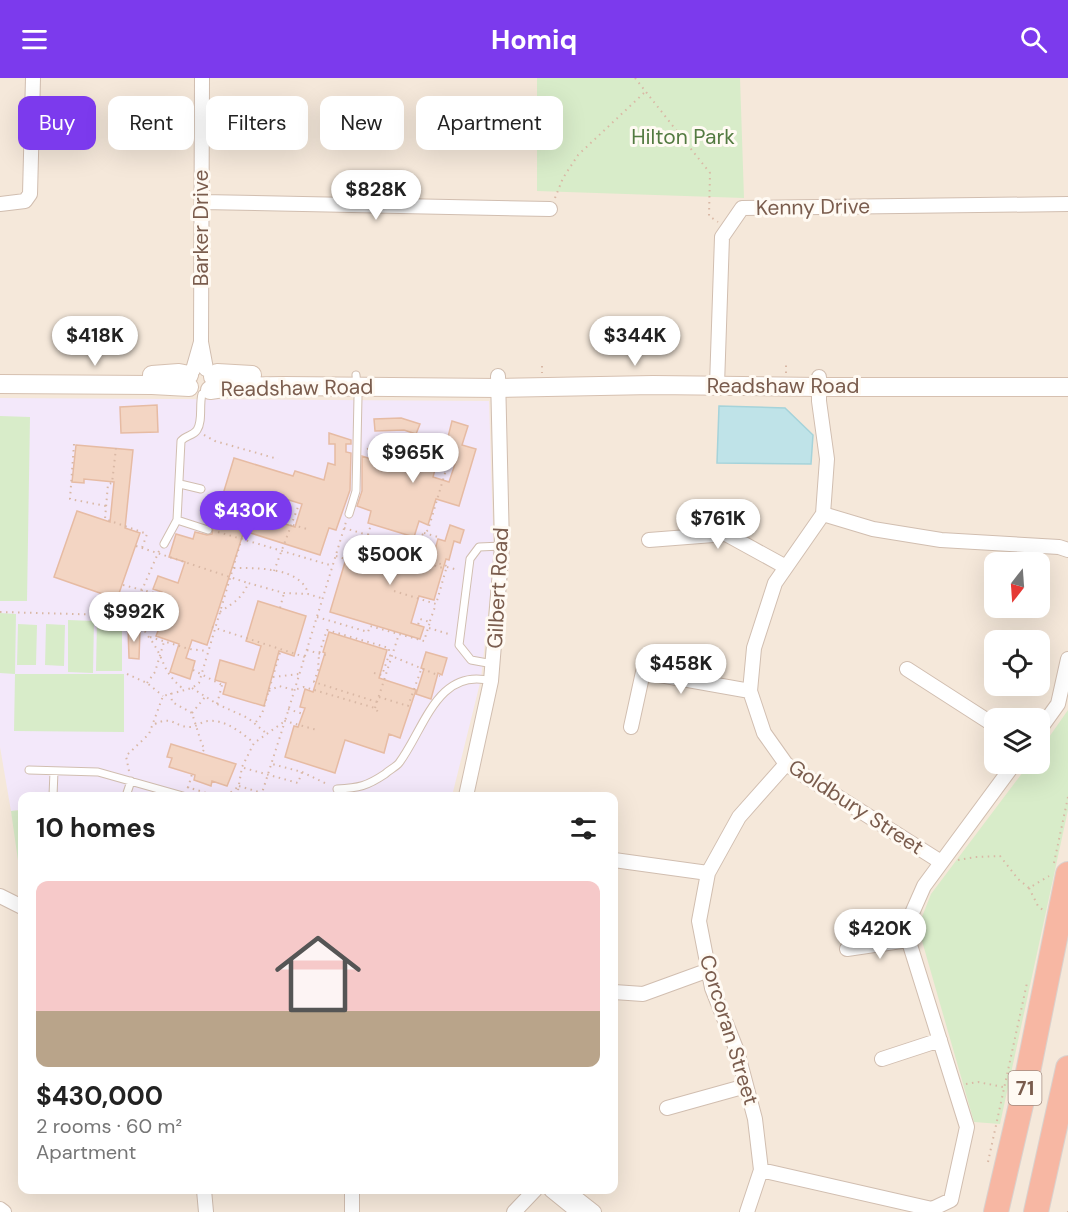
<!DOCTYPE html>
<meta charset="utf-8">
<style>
body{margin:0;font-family:"DM Sans",sans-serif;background:#f6f6f6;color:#222;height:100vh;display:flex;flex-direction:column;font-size:22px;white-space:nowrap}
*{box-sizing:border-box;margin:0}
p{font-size:20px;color:#767676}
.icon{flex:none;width:33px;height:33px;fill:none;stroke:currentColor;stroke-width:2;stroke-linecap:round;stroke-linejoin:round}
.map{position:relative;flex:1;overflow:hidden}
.details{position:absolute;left:18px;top:714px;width:600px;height:402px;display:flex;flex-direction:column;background:#fff;border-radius:12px;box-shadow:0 6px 24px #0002}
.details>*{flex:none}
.banner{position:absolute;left:18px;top:18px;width:600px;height:54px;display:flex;gap:12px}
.needle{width:39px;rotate:197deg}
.tools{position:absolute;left:984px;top:474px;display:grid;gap:12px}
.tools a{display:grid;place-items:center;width:66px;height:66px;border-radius:12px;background:#fff;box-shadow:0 6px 24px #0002;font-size:30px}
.price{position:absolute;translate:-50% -51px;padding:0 14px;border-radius:21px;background:#fff;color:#222;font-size:20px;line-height:39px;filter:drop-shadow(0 2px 3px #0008)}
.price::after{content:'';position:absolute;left:50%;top:36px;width:18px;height:14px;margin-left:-9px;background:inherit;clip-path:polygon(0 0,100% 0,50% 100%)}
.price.selected{background:#7c3aed;color:#fff}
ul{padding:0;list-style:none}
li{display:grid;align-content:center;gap:12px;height:318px;padding:0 18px}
li span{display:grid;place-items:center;height:186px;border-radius:12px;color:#555}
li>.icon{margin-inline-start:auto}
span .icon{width:108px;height:108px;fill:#fffc;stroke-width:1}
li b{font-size:26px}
h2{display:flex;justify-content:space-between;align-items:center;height:72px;padding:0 18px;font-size:26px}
.tag{padding:0 21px;border-radius:12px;background:#fff;box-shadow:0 6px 24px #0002;font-size:21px;line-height:54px}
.tag.selected{background:#7c3aed;color:#fff}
header{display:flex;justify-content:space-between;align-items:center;height:78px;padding:0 18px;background:#7c3aed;color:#fff;font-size:27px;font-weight:700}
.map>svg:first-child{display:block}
</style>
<header><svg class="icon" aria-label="menu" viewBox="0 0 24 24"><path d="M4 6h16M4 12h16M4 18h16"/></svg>Homiq<svg class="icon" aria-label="search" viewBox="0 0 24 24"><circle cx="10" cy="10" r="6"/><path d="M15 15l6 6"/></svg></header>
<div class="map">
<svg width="1068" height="1134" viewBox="0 0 1068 1134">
<rect width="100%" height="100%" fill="#fdf6ec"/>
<path fill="#f5e8da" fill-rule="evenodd" d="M0 0H1068V1134H0ZM994 484H1040V530H994ZM994 562H1040V608H994ZM994 640H1040V686H994ZM22 718H614V1112H22Z"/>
<path fill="#f3e8fa" d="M0 320 489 323 494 481 481 601 452 718H22V732L11 733 0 669Z"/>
<path fill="#d8ecc9" d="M537 0H740L744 120 537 113Z
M0 338 30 339 27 523H0Z
M0 535 16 536 15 596H124V654L14 653 15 596 0 595Z
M68 542 94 543 93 595 68 594Z
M97 542H122V593H96Z
M18 546 37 547 36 587H17Z
M46 546 65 547 64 588 45 587Z
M1068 632V732L1000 1046 974 1044 918 849 931 816 1029 686H1040V672Z
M22 732V811L11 733Z"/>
<path fill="#bfe3e8" stroke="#a5d3da" stroke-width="1.5" d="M719 328 785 330 813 357 811 386 717 385Z"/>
<path fill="#f3d5c3" stroke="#e6bba3" stroke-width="1.5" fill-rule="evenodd" d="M157 327 158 354 121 355 120 329Z
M401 340 420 346 416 356 404 352 375 353 374 341Z
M452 343 468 348 462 367 476 371 459 428 436 421 428 447 419 443 414 459 368 445 371 433 357 428 362 413V378L374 382 377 370 436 388 433 399 449 404 456 383 432 375 438 356 448 359Z
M329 355 351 362V366H346V374L351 375 350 412 336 452 329 450 320 477 244 453 207 567 192 562 186 580 195 583 190 601 170 594 179 566 156 558 160 548 143 543 148 529 157 532 162 514 153 511 158 498 178 505 185 484 169 479 176 456 193 461 195 454 207 457 212 456 213 449 234 380 293 398 295 393 324 402 328 385 335 387V366H329ZM276 418 302 426 295 449 269 441Z
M76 367 133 372 125 450 140 455 117 521 54 499 77 433 110 444 114 404 84 401V405L72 404Z
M450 447 464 452 460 465 454 463 449 482 446 481 434 522 419 518 411 545 424 549 420 561 330 534 345 484 351 486 358 464 400 476 398 480 430 489 438 461 445 463Z
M258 523 306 538 294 578 279 573 264 628 223 616 226 605 215 602 220 582 254 592 261 568 246 563Z
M128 550 140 551 139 581 129 580Z
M329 554 387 572 379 600 416 612 400 660 389 656 384 675 345 662 335 695 285 679 294 648 298 649 305 630 300 629 305 611 313 614 325 575 323 574Z
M426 574 447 580 442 597 438 595 431 621 416 616 424 591 421 590Z
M171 666 236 686 227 708 212 703 211 708 194 702 195 697 169 689 172 680 167 679Z"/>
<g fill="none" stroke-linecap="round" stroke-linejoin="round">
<defs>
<path id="lane" d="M180 406 201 411
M349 436 356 413 358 319 356 297
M177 442 208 452
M164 466 177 442 181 363C186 357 193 358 197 352 203 343 199 327 202 316
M493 586 471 582 459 567 470 481 479 469 502 468
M29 692 98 694 183 718
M337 711C359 710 367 708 385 696 389 692 396 689 399 685 424 652 437 589 491 603
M53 718 54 693
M126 718 131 703"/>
<path id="street" d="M202 0 201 264 206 291
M202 124 550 131
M0 126 25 123 30 116 33 0
M193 292 201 264
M819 299V323L827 381 823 436 775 505 754 570 750 613 764 655 786 686 941 784
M717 307 722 159 742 130 1068 126
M823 436 873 451 941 462 1059 469 1068 472
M649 462 726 456 786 489
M907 591 994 647
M631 649 643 594 750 613
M1040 651 1058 626 1068 581
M466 718 491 603 502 468 498 298
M614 782 708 795
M0 818 22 829
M847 871 908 862
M614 914 643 916 709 892
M882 981 940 962
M667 1030 746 1008
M761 1092 932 1131 951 1122 967 1049 905 851 924 808 1014 686
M204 1112 206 1134
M352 1112V1134
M551 1112 578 1134
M566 1112 594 1134
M0 1131 4 1134
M514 1134 535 1112
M747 1134 761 1092 755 1041 737 973 712 910 699 843 708 795 739 739 786 686"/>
<path id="secondary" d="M152 297 179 295 189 297
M213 299 217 295 252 297
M0 306 152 307 189 309
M210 312 230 309 284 308 498 310 653 307 819 309H1068"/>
<path id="highway" d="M996 1134 1024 1014 1068 796
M1036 1134 1068 990"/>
</defs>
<use href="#lane" stroke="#d1beb0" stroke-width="9"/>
<use href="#street" stroke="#d1beb0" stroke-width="16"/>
<use href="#secondary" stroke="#d6c0b0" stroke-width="20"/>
<use href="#highway" stroke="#dad1cd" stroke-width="26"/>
<path stroke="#d9b8a5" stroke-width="2" stroke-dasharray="1.5 4.5" stroke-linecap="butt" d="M635 0 710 95 709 138 718 144
M555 120 563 100 578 77 645 14
M542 288V295
M786 295V287
M204 357 215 363 278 381
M74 366 70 421 106 428
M116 370 112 405 108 406 105 441 147 456 142 470
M367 371 379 368 447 388
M293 447 307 451
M344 450 405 468 402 478 446 491
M218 454 333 488
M424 455 438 459
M368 457 371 446
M422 457 428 452 454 365
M394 465 397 454
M136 468 248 505
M159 473 132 535C140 544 144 553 151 562 165 581 161 592 182 610
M336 478 370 489
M447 489 458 492
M234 490C256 490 300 489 308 515
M274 493 298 429 301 430
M123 507 162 517
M394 513 436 526 447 488 431 483 421 457 405 468
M280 530 284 515
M0 534 111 537 132 535
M220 534C233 525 243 520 248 505L284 515 308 516 321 520
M317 539 368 554 370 548 424 563 430 544 420 541 418 547
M430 543 436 526
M212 549 305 579
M429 550 452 557
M150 559 189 571 208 573
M307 572 324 577 330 576
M193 592 222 607 223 604
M374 595 382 597 389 577
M127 596 147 605 163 618
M273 599 299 596
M147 605 155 594 164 564
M192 610 217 626 248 640 266 655
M269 613 279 608 294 612 304 609 375 630 378 634
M171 615 172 624 192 635 202 667 205 670 202 675
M379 619 408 628 421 592
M377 624 314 604 318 592 319 576 327 552 389 570V577L440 598
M217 626 222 607
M375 630 399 556
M288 631 303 636
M192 635 205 619
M256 644 262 636 281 571
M155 646C173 637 174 649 190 649 197 649 202 643 208 643 225 641 242 655 254 665
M244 690 298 705 302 694 272 686
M129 693 126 678 149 656 163 618 192 610 199 605 244 453
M302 694 329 707
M239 708 272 718
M187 709 216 718
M188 710 192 696
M226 718 239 708
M237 718 242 689 254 665 285 643 346 444
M261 718 285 643 317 652
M958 782 975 779 1000 778 1018 801 1029 810 1049 798
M1054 785 1068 719
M1029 810 1038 828 1043 832
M966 1006 978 1004 1003 1009
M988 1084 1027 905
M1068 1134V1133"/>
<use href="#lane" stroke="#fff" stroke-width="7"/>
<use href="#street" stroke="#fff" stroke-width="14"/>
<use href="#secondary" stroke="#fff" stroke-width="18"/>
<use href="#highway" stroke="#f7b7a3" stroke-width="24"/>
</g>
<g text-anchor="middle" stroke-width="6" stroke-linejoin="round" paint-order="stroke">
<rect fill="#fffaf3" stroke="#a28b7f" stroke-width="1.5" x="1008.5" y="993" width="33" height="34" rx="4.5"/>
<g font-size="20" font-weight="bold" fill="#7a5c4d">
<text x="1025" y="1017">71</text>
</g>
<g font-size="21" fill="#537a41" stroke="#fffaf3">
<text x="683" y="66">Hilton Park</text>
</g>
<g font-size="21" fill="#7a5c4d" stroke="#fffaf3">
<text transform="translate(813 129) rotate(-1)" y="7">Kenny Drive</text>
<text transform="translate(201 150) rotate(-90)" y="7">Barker Drive</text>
<text x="783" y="315">Readshaw Road</text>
<text transform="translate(297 310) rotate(-1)" y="7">Readshaw Road</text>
<text transform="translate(498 510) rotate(-87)" y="7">Gilbert Road</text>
<text transform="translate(856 729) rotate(33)" y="7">Goldbury Street</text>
<text transform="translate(729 952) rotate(73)" y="7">Corcoran Street</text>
</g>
</g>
</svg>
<div class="tools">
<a><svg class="needle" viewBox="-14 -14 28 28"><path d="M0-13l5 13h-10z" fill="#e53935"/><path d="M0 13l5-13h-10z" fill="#767676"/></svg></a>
<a><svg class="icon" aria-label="locate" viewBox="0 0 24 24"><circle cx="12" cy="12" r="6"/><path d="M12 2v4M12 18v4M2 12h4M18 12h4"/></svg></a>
<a><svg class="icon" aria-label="layers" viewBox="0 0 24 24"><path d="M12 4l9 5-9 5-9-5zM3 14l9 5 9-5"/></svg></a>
</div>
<b class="price" style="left:376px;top:143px">$828K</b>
<b class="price" style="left:95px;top:289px">$418K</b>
<b class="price" style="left:635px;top:289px">$344K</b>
<b class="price" style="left:413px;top:406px">$965K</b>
<b class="price selected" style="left:246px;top:464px">$430K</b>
<b class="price" style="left:718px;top:472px">$761K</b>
<b class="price" style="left:390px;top:508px">$500K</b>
<b class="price" style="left:134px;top:565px">$992K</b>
<b class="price" style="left:681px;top:617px">$458K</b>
<b class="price" style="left:880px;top:882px">$420K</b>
<div class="banner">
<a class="tag selected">Buy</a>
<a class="tag">Rent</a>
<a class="tag">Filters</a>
<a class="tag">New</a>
<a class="tag">Apartment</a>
</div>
<section class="details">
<h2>10 homes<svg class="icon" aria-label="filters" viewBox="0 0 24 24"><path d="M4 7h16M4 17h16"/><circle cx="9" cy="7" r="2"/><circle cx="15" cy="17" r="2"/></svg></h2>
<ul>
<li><span style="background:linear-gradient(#f6c9c9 70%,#b9a48a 0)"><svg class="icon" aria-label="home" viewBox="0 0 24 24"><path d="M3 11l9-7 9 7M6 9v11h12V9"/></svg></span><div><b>$430,000</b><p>2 rooms · 60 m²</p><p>Apartment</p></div></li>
</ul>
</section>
</div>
